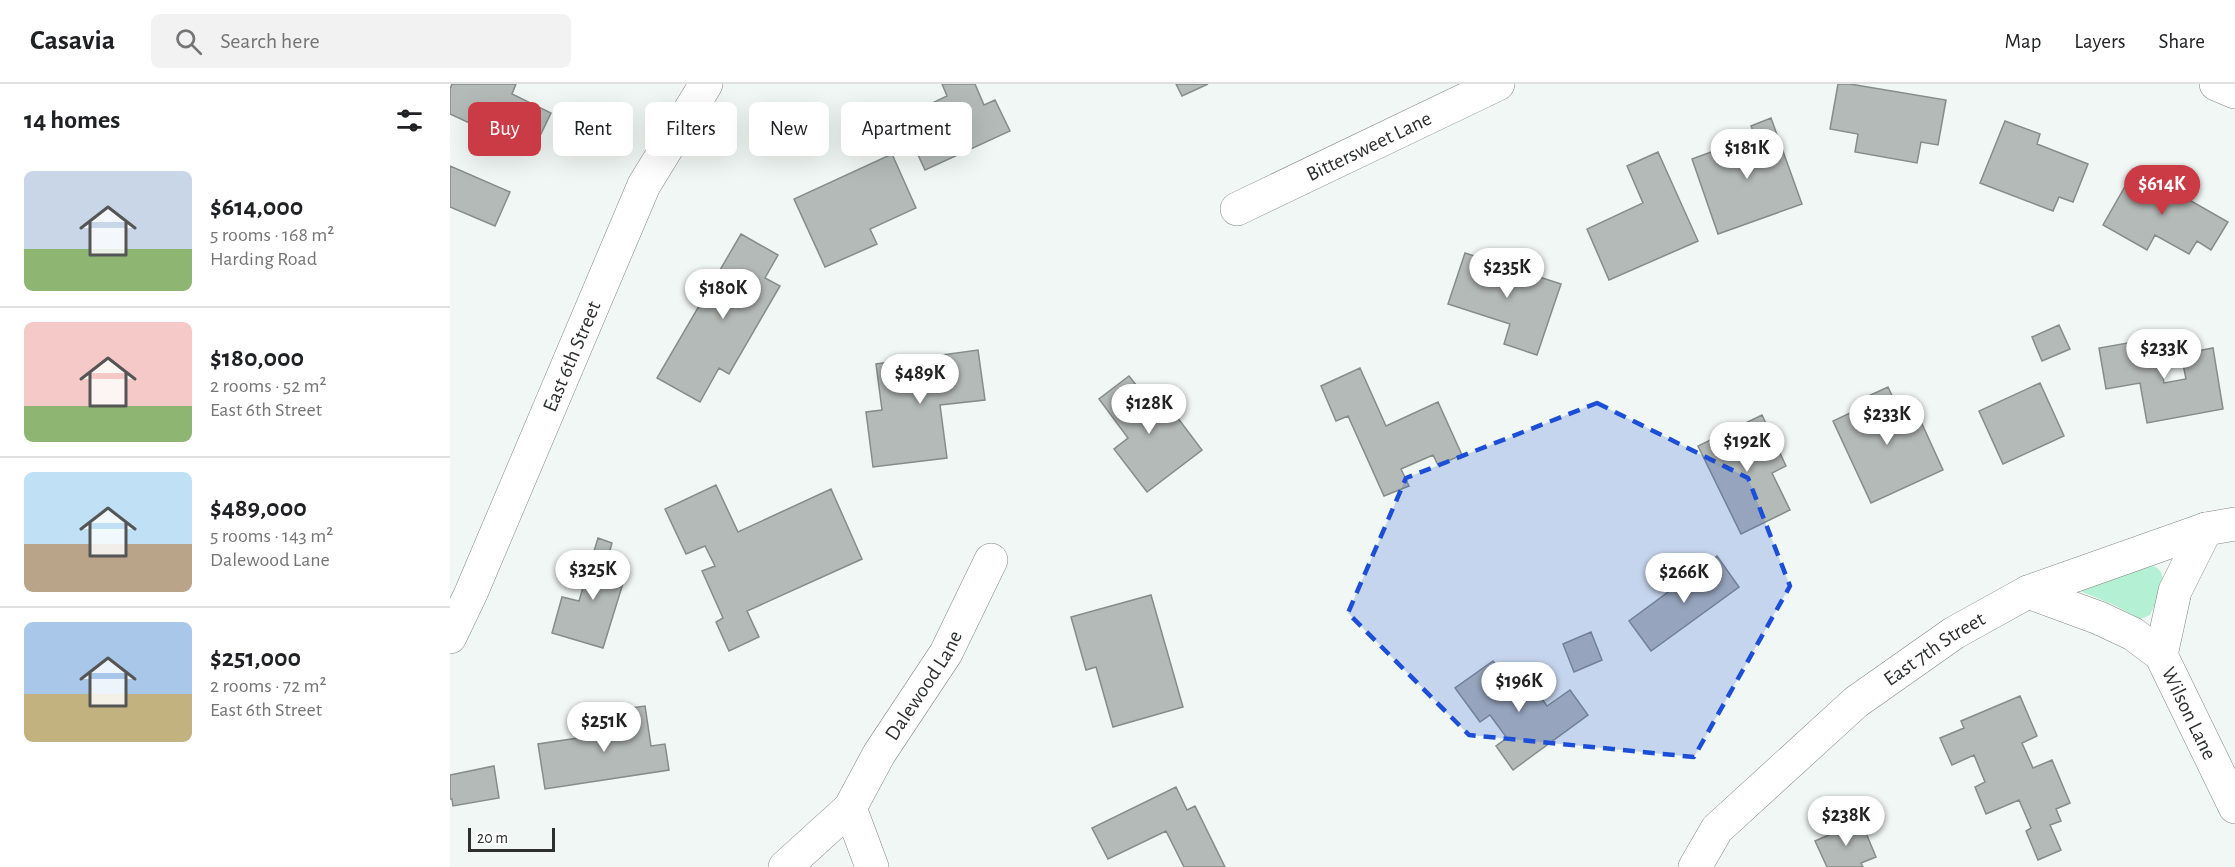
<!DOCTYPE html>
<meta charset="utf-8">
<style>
body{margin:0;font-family:"Alegreya Sans",sans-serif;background:#f2f2f2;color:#202124;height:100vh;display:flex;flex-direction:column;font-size:22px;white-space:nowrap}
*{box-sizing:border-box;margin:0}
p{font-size:20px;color:#757577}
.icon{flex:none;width:33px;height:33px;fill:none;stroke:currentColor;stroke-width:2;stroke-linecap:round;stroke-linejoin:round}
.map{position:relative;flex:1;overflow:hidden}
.details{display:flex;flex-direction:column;background:#fff;width:450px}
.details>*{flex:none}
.guide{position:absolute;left:18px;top:18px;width:570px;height:54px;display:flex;gap:12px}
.scale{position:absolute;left:18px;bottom:15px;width:87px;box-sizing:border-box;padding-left:6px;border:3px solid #2d2f2e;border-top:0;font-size:16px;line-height:21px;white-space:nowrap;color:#2d2f2e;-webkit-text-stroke:4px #fff;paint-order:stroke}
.price{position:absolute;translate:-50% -51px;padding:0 14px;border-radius:21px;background:#fff;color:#222;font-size:20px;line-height:39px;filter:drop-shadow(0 2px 3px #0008)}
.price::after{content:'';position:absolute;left:50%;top:36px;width:18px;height:14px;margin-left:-9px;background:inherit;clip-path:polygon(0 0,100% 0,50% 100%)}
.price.selected{background:#cb3b46;color:#fff}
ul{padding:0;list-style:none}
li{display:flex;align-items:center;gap:18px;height:150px;padding:0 24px}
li+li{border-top:2px solid #e0e0e0}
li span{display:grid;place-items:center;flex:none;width:168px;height:120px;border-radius:9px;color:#555}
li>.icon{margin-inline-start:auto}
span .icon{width:72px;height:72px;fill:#fffc;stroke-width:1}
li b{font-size:26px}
h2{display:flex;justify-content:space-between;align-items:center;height:72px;padding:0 24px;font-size:26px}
.tag{padding:0 21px;border-radius:9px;background:#fff;box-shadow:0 6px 24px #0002;font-size:21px;line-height:54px}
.tag.selected{background:#cb3b46;color:#fff}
header{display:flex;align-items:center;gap:36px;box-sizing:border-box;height:84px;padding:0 30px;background:#fff;border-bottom:2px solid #e0e0e0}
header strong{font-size:28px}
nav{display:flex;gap:33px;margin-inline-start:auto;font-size:21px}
.search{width:420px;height:54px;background:#f2f2f2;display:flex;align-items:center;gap:15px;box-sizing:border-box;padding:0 21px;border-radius:9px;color:#757577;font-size:22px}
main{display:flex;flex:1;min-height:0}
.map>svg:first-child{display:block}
</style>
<header>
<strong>Casavia</strong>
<div class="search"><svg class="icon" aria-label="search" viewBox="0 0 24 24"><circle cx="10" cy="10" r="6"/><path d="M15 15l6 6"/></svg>Search here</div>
<nav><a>Map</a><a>Layers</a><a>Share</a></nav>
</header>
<main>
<section class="details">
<h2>14 homes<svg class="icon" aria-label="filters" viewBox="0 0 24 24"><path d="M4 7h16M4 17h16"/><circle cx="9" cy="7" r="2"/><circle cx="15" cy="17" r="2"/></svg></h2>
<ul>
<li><span style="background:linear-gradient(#c9d6e8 65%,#8fb573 0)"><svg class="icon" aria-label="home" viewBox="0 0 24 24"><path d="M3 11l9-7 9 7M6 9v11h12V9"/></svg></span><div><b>$614,000</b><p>5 rooms · 168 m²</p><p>Harding Road</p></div></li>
<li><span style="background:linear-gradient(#f6c9c9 70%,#8fb573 0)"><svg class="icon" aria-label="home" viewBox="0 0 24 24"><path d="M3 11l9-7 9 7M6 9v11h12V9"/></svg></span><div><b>$180,000</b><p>2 rooms · 52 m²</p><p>East 6th Street</p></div></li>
<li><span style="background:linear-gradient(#bfe0f5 60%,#b9a48a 0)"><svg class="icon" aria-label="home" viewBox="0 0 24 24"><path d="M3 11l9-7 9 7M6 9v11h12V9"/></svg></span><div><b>$489,000</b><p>5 rooms · 143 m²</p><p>Dalewood Lane</p></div></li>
<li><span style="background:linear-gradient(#a9c7e8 60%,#c2b280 0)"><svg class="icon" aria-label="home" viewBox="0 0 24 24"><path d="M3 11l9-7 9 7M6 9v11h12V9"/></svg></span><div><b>$251,000</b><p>2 rooms · 72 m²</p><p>East 6th Street</p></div></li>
</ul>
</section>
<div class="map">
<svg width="1785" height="783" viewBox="0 0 1785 783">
<rect width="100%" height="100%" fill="#f1f7f4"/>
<path fill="#b4f0d3" d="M1698 481C1725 484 1707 517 1700 531L1690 535 1666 522 1623 504Z"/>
<path fill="#b4bab7" stroke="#868c89" stroke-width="1.5" d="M2 0H66L62 10 101 29 88 56 51 39 45 51 0 30V5Z
M492 0H525L534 21 545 16 560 47 475 86 451 34 497 12Z
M726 0H758L732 12Z
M1388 0H1400L1496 16 1488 61 1471 58 1467 79 1405 68 1408 50 1380 45Z
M1321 34 1352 120 1268 150 1242 75 1305 52 1301 42Z
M1555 37 1590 50 1587 60 1638 80 1623 118 1609 113 1603 127 1530 99Z
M1208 68 1248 157 1159 196 1137 145 1193 119 1177 82Z
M442 70 466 124 420 145 427 160 375 183 344 115Z
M0 82 60 108 45 142 0 123Z
M1685 85 1778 138 1761 166 1747 157 1739 170 1705 151 1697 166 1653 141Z
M291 150 328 171 315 194 330 202 279 290 269 284 250 318 207 294Z
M1015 169 1111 200 1087 271 1054 260 1060 240 998 220Z
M1609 241 1620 265 1592 277 1582 253Z
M1706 254 1714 299 1736 295 1731 270 1763 264 1773 325 1697 339 1690 299 1656 305 1649 264Z
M528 266 535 316 490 321 497 374 423 383 416 328 432 326 426 280Z
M910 284 936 342 988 318 1012 371 988 381 983 371 951 385 959 402 934 412 898 332 886 337 871 302Z
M679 292 705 325 715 317 752 366 697 408 664 365 678 354 649 315Z
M1590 299 1614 352 1553 380 1529 327Z
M1438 303 1453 335 1467 329 1493 386 1421 419 1383 337 1415 322 1412 315Z
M1312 331 1336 382 1322 389 1340 426 1291 450 1248 362Z
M266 401 288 448 381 405 412 475 297 527 309 553 279 567 266 538 273 534 252 487 265 482 255 462 236 470 215 425Z
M148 454 162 459 157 477 178 483 153 564 102 549 112 513 129 517Z
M1267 472 1289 503 1201 567 1179 537Z
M701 511 733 623 663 643 646 583 636 586 621 533Z
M1141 548 1152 576 1124 588 1113 560Z
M1043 577 1066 608 1080 598 1097 622 1120 606 1138 631 1063 686 1046 662 1057 654 1040 631 1030 638 1005 604Z
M1570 612 1587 652 1572 659 1583 684 1602 676 1620 719 1606 725 1611 737 1600 741 1611 766 1588 776 1576 747 1581 744 1569 716 1536 730 1525 703 1535 698 1524 671 1502 681 1490 654 1514 644 1511 637Z
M195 622 201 662 215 660 219 686 95 705 88 660 162 649 159 627Z
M44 682 49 714 3 722 2 715H0V691Z
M726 703 737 726 745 722 775 783H734L716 747 658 775 642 744Z
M1411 737 1426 773 1411 779 1413 783H1377L1365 757Z"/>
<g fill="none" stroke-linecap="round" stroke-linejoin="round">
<defs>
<g id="minor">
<path d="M1766 0 1785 8"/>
<path id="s1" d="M787 125 1048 0"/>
<path id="s2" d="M1578 508 1649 534 1683 550 1711 571 1785 723"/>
<path id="s3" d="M0 553 21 509 194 101 256 0"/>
<path d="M1711 571 1725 507 1756 445"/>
<path d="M400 724 422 783"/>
<path id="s4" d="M335 783 400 724 429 670 496 569 541 476"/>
<path id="s5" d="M1245 783 1267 745 1406 618 1504 549 1578 508 1756 445 1785 440"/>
</g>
</defs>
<use href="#minor" stroke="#818784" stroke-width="34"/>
<use href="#minor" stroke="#fff" stroke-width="33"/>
</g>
<path fill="#1d4ed8" fill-opacity="0.2" stroke="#1d4ed8" stroke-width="4.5" stroke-dasharray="12 8" stroke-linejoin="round" d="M1147 319 1298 394 1340 502 1244 673 1019 651 898 529 956 394Z"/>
<g text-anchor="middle" stroke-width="6" stroke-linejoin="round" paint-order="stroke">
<g font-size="21" fill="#2d2f2e" stroke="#fff">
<text dy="7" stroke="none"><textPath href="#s1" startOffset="146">Bittersweet Lane</textPath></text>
<text dy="7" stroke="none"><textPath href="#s3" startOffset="306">East 6th Street</textPath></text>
<text dy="7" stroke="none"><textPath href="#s5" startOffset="327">East 7th Street</textPath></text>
<text dy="7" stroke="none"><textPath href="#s4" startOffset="231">Dalewood Lane</textPath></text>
<text dy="7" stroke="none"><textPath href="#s2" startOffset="213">Wilson Lane</textPath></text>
</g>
</g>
</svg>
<div class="scale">20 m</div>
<b class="price" style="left:1297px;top:96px">$181K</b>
<b class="price selected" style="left:1712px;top:132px">$614K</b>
<b class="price" style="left:1057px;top:215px">$235K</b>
<b class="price" style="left:273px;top:236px">$180K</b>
<b class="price" style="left:1714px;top:296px">$233K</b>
<b class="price" style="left:470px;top:321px">$489K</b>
<b class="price" style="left:699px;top:351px">$128K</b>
<b class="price" style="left:1437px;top:362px">$233K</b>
<b class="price" style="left:1297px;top:389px">$192K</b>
<b class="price" style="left:143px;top:517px">$325K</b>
<b class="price" style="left:1234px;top:520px">$266K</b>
<b class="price" style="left:1069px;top:629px">$196K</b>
<b class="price" style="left:154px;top:669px">$251K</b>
<b class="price" style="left:1396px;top:763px">$238K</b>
<div class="guide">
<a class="tag selected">Buy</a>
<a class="tag">Rent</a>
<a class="tag">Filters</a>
<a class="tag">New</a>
<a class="tag">Apartment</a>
</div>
</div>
</main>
